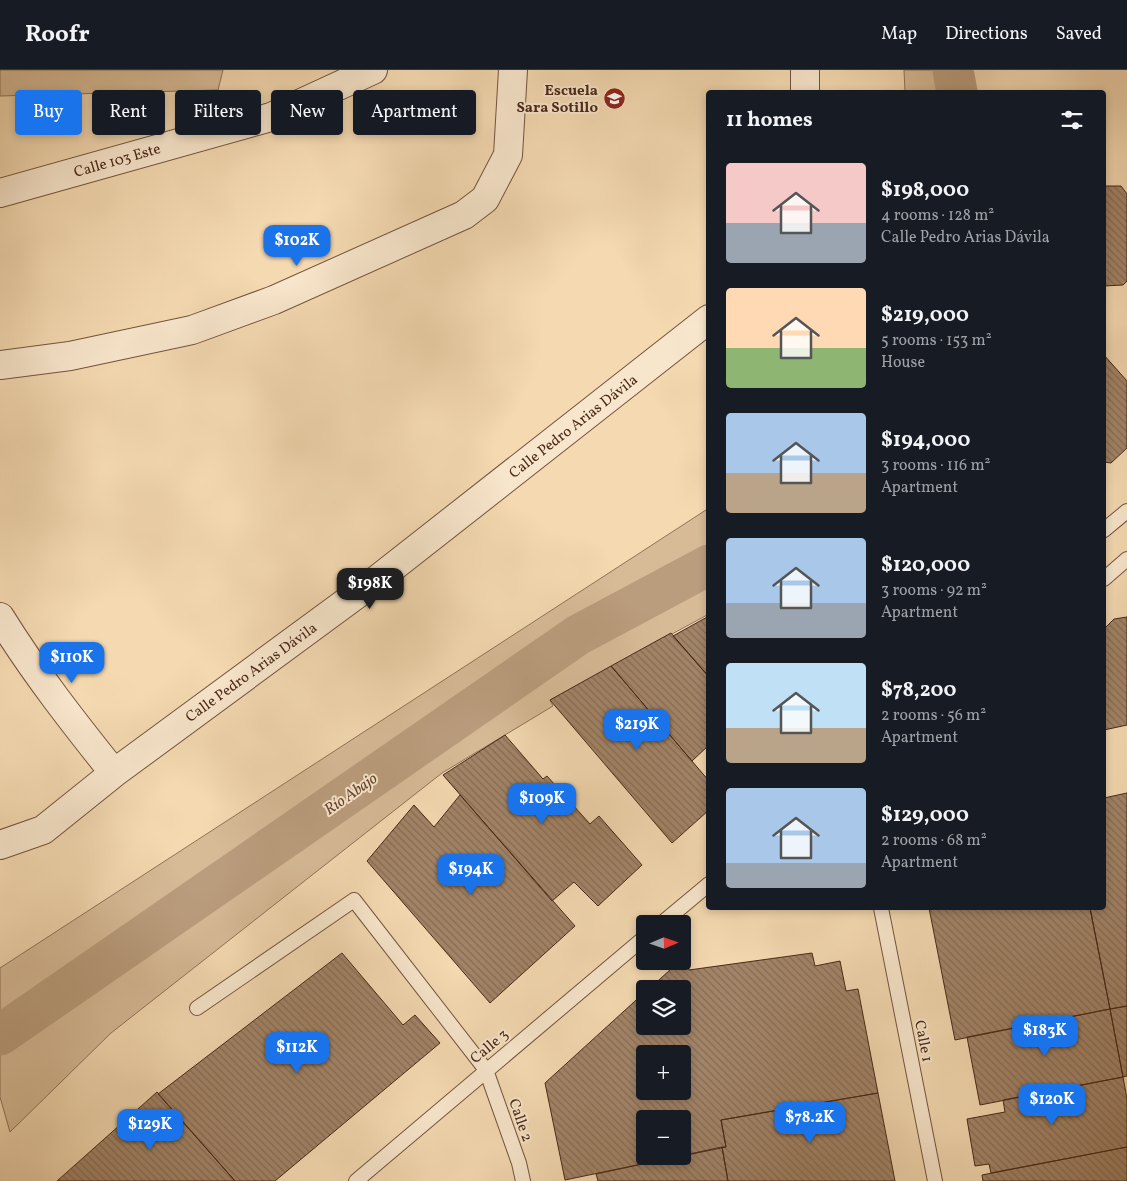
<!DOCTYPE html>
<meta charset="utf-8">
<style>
body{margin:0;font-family:Vollkorn,serif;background:#20242c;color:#f1f3f6;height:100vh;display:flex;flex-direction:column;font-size:19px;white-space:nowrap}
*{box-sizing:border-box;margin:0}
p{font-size:16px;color:#9ea1a6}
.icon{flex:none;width:28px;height:28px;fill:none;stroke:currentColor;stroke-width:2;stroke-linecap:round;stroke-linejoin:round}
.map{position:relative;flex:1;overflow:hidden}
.sheet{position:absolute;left:706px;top:20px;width:400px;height:820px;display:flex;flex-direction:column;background:#171b24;border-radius:5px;box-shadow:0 2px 8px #0003}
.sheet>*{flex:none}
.guide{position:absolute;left:15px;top:20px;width:475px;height:45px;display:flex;gap:10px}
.needle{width:32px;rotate:88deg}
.buttons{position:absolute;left:636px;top:845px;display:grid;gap:10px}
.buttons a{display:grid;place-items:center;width:55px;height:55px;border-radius:5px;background:#171b24;box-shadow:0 2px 8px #0003;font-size:25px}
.price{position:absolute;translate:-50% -42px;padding:0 11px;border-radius:10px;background:#1a73e8;color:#fff;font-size:16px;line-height:32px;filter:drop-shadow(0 1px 2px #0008)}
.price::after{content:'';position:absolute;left:50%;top:30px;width:15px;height:11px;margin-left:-8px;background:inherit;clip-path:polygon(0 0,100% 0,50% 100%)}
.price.on{background:#222;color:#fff}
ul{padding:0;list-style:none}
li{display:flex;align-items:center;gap:15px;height:125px;padding:0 20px}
li span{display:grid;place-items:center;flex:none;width:140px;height:100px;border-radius:5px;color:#555}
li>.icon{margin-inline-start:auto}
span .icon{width:60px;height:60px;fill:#fffc;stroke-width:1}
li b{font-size:21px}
h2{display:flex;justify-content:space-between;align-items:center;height:60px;padding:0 20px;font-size:21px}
.chip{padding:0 18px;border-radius:5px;background:#171b24;box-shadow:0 2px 8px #0003;font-size:18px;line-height:45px}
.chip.on{background:#1a73e8;color:#fff}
header{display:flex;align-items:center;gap:30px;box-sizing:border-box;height:70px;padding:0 25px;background:#171b24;border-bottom:1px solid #363941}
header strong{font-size:24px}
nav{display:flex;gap:28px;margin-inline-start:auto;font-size:18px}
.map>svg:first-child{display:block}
</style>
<header>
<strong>Roofr</strong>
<nav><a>Map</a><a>Directions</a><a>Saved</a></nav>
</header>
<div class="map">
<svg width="1127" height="1111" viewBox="0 0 1127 1111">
<defs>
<pattern id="building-back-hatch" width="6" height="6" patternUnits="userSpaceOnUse" patternTransform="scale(1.25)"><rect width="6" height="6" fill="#a28468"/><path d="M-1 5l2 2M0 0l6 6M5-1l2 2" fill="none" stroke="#866c55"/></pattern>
</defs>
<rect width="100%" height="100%" fill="#f4d9b1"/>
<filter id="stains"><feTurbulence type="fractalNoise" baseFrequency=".004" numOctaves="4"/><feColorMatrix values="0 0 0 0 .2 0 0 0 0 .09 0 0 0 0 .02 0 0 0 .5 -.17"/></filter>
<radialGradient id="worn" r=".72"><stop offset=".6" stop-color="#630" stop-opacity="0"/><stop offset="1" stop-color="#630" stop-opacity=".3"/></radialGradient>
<path fill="#d7bb97" stroke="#907258" d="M0 0H223L218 20 0 26Z
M904 0H969L972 22H905Z
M709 438V544L550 630 553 636 442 703 111 963 10 1062 0 1027V898Z"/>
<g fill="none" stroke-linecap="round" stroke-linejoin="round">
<path stroke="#ba9d7d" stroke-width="41" d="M953 0 957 22
M0 965 578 565 709 495"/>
</g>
<path fill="url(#building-back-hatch)" stroke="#4a2818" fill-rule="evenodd" d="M1104 116H1121L1127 124V211L1123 215 1104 216Z
M1104 285 1127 311V378L1111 393 1104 392Z
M709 546V607L673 566Z
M1127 547V655L1104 660V559L1114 549Z
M671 563 709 607V675L692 691 611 596Z
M611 596 709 711V740L672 773 550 630Z
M505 665 543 709 547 706 590 754 599 746 642 795 598 836 574 812 552 831 443 705Z
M1127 723V936L1110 939 1090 838H1104V728Z
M460 725 575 856 490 933 367 791 414 735 434 757Z
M929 838H1090L1110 939 955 970Z
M342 883 403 955 415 945 440 973 275 1111H235L158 1024Z
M812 883 815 896 840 891 846 921 858 919 878 1023 721 1050 726 1077 682 1086V1049H645V1086H680L565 1110 545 1013 645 922V956H682V919H649L671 899 688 896 689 900ZM645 984H682V1021H645Z
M1127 936V1006L1123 1007 1110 939Z
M1110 939 1123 1007 980 1035 967 967Z
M1123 1007 1127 1029V1077L991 1103 989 1094 975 1096 967 1049 1005 1042 1003 1030Z
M157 1022 235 1111H57Z
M878 1023 895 1111H728L722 1077H726L721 1050Z
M722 1077 728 1111H598L596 1104Z
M1127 1077V1111H983L982 1105Z"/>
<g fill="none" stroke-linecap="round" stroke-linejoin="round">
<defs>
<path id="lane" d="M1104 460 1127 441
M1104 509 1127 489
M881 838 935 1111
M661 854 709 814
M197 938 354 830 486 1000 519 1093 523 1111
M356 1111 645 867"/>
<path id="street" d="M805 22V0
M0 123 271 47 373 0
M0 295 70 286 192 260 274 230 464 145 485 129 508 85 513 0
M0 547C34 602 74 653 114 703
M0 775 43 760 114 703 379 508 709 249"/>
</defs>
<use href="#lane" stroke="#74543e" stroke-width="16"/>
<use href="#street" stroke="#74543e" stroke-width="30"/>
<use href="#lane" stroke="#f8e6cc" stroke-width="14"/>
<use href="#street" stroke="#f8e6cc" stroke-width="28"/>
</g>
<defs>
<symbol id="school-disc" viewBox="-11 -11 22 22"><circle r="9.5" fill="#8f2418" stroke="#f8e6cc"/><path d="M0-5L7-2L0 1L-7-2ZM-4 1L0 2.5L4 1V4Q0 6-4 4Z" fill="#fff"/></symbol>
</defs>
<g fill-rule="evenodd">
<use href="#school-disc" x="602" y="16" width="25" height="25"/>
</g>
<g text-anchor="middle" stroke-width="4" stroke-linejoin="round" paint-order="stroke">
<g font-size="15" font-weight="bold" fill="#4a2818" stroke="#f8e6cc" text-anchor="end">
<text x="598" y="25">Escuela<tspan x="598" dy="17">Sara Sotillo</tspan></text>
</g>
<g font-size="15" fill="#4a2818" stroke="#f8e6cc">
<text transform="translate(117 90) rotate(-16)" y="5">Calle 103 Este</text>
<text transform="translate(573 356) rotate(-38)" y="5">Calle Pedro Arias Dávila</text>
<text transform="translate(251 602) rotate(-36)" y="5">Calle Pedro Arias Dávila</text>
<text transform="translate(924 971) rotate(79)" y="5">Calle 1</text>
<text transform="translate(489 976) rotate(-40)" y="5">Calle 3</text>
<text transform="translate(521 1050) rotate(71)" y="5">Calle 2</text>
</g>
<g font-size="16" font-style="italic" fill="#664531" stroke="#f8e6cc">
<text transform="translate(350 723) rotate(-35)" y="6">Río Abajo</text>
</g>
</g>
<rect width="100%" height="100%" filter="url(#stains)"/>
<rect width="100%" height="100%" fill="url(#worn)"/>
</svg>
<div class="buttons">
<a><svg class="needle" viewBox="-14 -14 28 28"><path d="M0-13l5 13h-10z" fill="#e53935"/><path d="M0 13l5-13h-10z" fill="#9ea1a6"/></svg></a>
<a><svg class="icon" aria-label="layers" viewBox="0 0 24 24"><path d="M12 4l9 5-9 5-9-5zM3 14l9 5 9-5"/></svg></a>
<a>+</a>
<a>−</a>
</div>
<b class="price" style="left:297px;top:197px">$102K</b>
<b class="price on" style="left:370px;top:540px">$198K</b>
<b class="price" style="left:72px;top:614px">$110K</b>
<b class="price" style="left:637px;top:681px">$219K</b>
<b class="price" style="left:542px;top:755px">$109K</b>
<b class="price" style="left:471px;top:826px">$194K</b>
<b class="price" style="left:1045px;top:987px">$183K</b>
<b class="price" style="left:297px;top:1004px">$112K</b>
<b class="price" style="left:1052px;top:1056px">$120K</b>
<b class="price" style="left:810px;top:1074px">$78.2K</b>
<b class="price" style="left:150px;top:1081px">$129K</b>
<div class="guide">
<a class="chip on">Buy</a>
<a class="chip">Rent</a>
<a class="chip">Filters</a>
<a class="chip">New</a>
<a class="chip">Apartment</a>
</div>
<section class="sheet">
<h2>11 homes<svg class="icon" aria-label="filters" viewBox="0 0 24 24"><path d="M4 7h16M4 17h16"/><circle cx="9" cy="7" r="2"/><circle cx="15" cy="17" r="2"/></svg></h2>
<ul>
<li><span style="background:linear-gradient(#f6c9c9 60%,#9aa5b1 0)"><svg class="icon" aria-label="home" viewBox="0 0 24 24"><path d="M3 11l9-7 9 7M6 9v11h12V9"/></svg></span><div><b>$198,000</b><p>4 rooms · 128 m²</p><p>Calle Pedro Arias Dávila</p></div></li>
<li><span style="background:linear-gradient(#ffd9b3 60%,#8fb573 0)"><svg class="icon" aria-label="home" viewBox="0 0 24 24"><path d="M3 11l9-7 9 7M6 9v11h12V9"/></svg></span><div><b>$219,000</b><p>5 rooms · 153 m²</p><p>House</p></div></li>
<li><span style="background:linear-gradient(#a9c7e8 60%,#b9a48a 0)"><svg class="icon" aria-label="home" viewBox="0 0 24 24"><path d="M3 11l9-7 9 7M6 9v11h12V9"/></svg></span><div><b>$194,000</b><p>3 rooms · 116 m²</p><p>Apartment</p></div></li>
<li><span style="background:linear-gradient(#a9c7e8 65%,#9aa5b1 0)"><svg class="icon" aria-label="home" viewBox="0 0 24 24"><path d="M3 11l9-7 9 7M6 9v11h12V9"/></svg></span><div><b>$120,000</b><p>3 rooms · 92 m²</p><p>Apartment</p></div></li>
<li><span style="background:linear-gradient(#bfe0f5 65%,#b9a48a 0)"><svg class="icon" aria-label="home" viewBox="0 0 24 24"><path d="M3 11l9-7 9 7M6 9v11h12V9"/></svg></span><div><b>$78,200</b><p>2 rooms · 56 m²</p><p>Apartment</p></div></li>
<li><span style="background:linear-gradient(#a9c7e8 75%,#9aa5b1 0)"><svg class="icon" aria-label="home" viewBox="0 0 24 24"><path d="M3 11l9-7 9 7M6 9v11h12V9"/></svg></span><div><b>$129,000</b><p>2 rooms · 68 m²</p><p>Apartment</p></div></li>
</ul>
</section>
</div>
